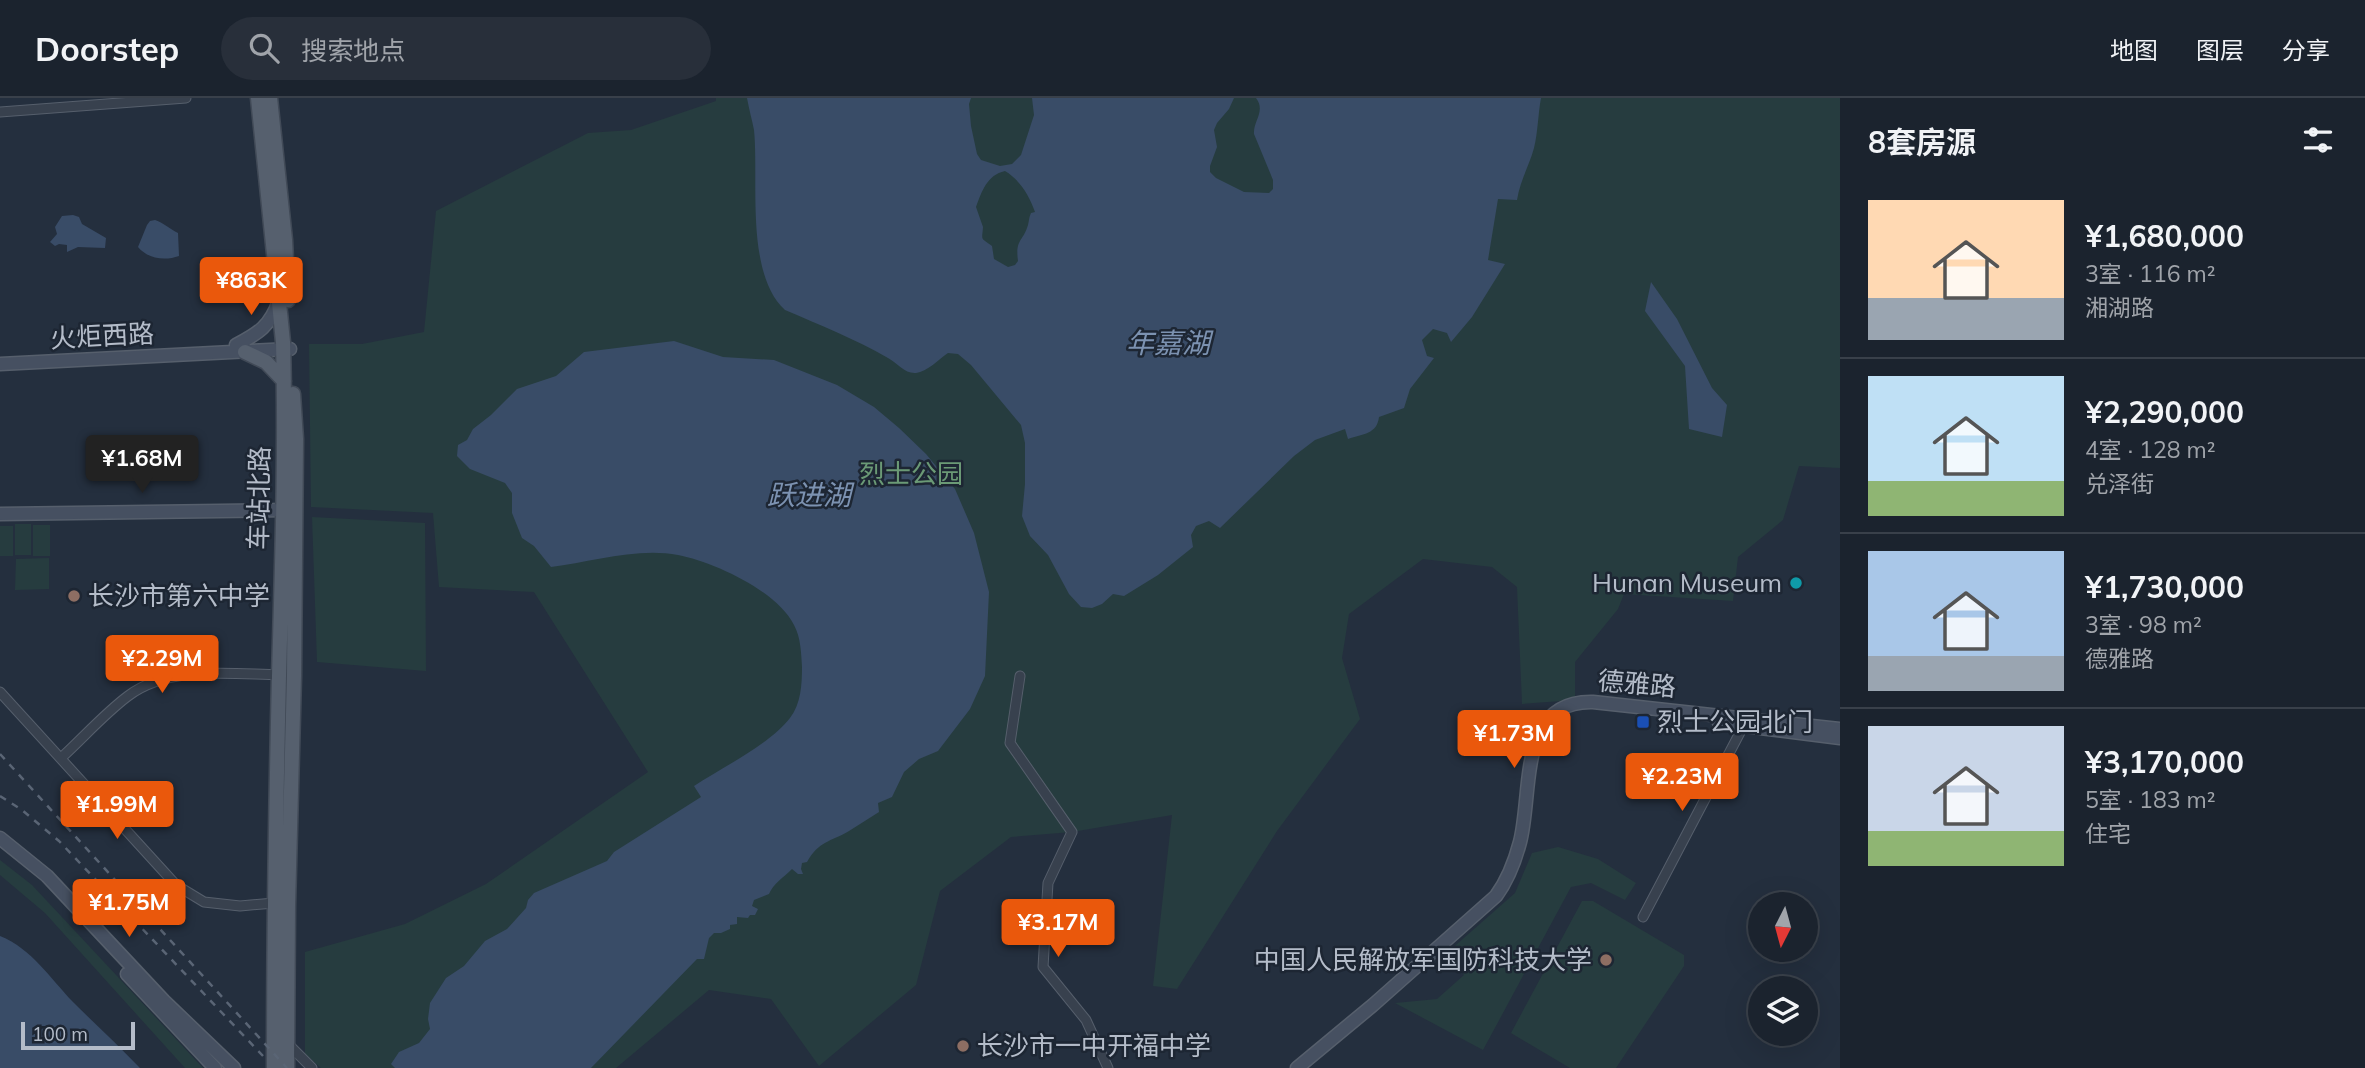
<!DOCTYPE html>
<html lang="zh">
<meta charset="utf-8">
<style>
body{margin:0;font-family:Mulish,"Noto Sans SC",sans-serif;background:#282f3a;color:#f1f3f6;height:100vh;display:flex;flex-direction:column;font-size:26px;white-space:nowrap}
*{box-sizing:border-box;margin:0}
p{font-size:23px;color:#a0a4aa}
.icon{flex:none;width:38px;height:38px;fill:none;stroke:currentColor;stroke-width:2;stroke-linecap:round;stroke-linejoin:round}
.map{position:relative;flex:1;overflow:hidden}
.details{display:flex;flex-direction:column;background:#1b232e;width:525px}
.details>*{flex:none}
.needle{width:46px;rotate:186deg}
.buttons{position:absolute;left:1748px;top:794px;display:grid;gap:14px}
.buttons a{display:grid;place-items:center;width:70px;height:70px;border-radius:50%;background:#1b232e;box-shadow:0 7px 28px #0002,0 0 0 2px #39404a;font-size:35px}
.scale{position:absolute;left:21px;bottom:18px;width:114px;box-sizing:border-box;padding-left:7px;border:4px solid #b4bcc9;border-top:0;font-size:19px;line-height:24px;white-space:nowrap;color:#b4bcc9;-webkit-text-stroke:5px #1d2633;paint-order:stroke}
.price{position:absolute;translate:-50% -60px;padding:0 16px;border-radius:7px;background:#ea580c;color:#fff;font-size:23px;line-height:46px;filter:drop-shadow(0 2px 4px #0008)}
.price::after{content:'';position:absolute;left:50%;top:42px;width:21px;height:16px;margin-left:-10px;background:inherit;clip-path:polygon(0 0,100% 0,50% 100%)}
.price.on{background:#222;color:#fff}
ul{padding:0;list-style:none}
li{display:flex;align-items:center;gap:21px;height:175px;padding:0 28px}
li+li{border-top:2px solid #39404a}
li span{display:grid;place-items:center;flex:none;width:196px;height:140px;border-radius:0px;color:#555}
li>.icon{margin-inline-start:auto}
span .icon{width:84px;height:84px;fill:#fffc;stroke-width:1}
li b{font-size:30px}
h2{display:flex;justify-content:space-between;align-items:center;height:84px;padding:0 28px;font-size:30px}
header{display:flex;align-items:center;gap:42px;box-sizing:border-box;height:98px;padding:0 35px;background:#1b232e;border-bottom:2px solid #39404a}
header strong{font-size:33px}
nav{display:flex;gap:38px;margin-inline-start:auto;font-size:24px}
.search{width:490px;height:63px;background:#282f3a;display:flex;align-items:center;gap:18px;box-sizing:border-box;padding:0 24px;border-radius:38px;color:#a0a4aa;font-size:26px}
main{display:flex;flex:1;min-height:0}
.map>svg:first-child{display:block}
</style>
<header>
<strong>Doorstep</strong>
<div class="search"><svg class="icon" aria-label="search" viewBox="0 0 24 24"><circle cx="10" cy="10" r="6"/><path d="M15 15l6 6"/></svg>搜索地点</div>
<nav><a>地图</a><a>图层</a><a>分享</a></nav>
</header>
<main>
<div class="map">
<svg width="1840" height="970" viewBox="0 0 1840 970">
<rect width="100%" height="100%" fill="#242f3e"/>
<path fill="#263c3f" d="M716 0H1840V370L1799 368 1783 422 1738 459 1733 503 1624 496 1618 511 1575 564V602L1522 606 1517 489 1492 469 1423 461 1349 516 1342 560 1360 621 1277 733 1177 891 1153 888 1172 717 1072 734 1011 739 940 793 916 887 819 968 771 901 709 892 616 970H321L305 956V854L405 826 486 786 648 674 534 494 439 489 433 415 311 409 309 246H362L424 234 436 113 588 35 631 32 716 3Z
M312 419 425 425 426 573 317 564Z
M15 426H31V457H15Z
M33 427H50V458H33Z
M0 428H13V458H0Z
M49 460V491L15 492 16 461Z
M1558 749 1598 761 1636 785 1625 802 1591 785 1571 789 1483 952 1395 905 1437 901 1464 877 1448 854 1515 795 1532 755Z
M0 762 32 787 203 970H185L45 815 0 777Z
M1582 803H1593L1684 857V868L1616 970H1570L1511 935Z"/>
<path fill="#394c67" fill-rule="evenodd" d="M747 0H971L969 6 971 28 977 56 981 62 1000 68 1012 66 1021 57 1034 17 1032 0H1234L1229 11 1217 25 1214 32 1217 49 1210 68V74L1216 80 1244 94 1269 95 1273 91V82L1254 36C1253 23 1266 13 1256 0H1541C1538 16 1538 34 1534 50 1529 68 1520 83 1517 102L1498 101 1488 162 1505 166 1472 219 1451 244 1447 235 1433 231 1422 242 1427 258 1434 260 1410 291 1404 310 1379 319C1377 336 1363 336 1348 341L1345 331 1315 342 1294 358 1220 430 1209 423 1196 428 1191 437 1193 449 1158 477 1124 498 1113 496 1102 506 1092 510 1081 509 1069 496 1048 457 1030 438 1022 418 1025 386V345L1021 327 971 267 958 256 948 255C939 261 927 274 916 275 905 276 897 265 888 260 855 241 820 227 785 212 745 176 759 82 754 32 752 22 749 11 747 0ZM1005 73C1020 82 1029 97 1035 114L1031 115C1029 119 1029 123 1028 127 1023 144 1015 141 1018 163L1015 167 1008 169 994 161 992 148C980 139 982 143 983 129L976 109C982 93 987 77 1005 73Z
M73 117 79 119 82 126 106 140 105 150 78 149 67 154V147L59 146 55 148 50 144 57 136 55 129 62 118Z
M155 122C164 125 170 131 178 135L179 158C165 163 148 161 138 149L147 127 150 123Z
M1651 184 1677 221 1712 290 1727 307 1722 339 1689 331 1685 268 1645 213Z
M674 243 723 259 774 262 837 287 874 309 899 330 926 356 955 391 974 435 989 494 985 578 970 611 938 653 919 661 904 674 892 699 878 705 879 714C869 720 859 727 849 733 830 744 819 743 807 764L802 765 801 771 803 776H798L792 771C784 779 773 786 769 796L754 802 752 808 758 811 755 817H750L748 820 737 819V826L730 827V831L721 835H714L709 840 704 861H697L591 970H395L391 966 399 954 419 945 430 931 428 921 430 905 446 880 464 868 485 843 507 831 526 810 528 802 534 795 607 763 614 754 701 699 694 688C723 669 770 646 790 620 801 606 802 586 802 569 801 555 801 540 794 527 777 493 714 464 678 457 638 449 590 464 551 469L534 448 522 440 512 415V395L505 385 470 371 457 358 458 347 467 342 473 331 491 317 517 291 556 278 584 254Z
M0 838C32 851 50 880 73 904 95 926 118 947 140 970H0Z"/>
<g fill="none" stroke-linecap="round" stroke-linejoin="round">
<defs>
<path id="street" d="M0 14 186 0
M1020 578 1010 645 1072 734 1048 785 1043 869 1086 922 1108 970
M0 594 176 787 204 804 240 808 274 805
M61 660C83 640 104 616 128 598 169 567 231 576 279 577
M1643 819 1745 625
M288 946 312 970"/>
<path id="secondary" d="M236 247C259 235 270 228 279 203
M0 266 290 251
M0 416 284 412
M1719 625 1840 640
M0 740 47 778 164 903 234 970
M127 876 215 970
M1297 970 1373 907 1496 798C1507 783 1515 763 1520 744 1533 694 1517 602 1593 604L1840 631"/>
<path id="primary" d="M258 0 283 244C286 356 282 467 279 578 276 709 274 839 274 970
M270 0 285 142 288 202
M245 254 266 264 284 283
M287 970 288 808 294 578 296 341 293 296"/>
</defs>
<use href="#street" stroke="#565f6c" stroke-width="11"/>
<use href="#secondary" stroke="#565f6c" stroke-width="15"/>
<use href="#primary" stroke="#414a57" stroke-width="17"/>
<use href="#street" stroke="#38414e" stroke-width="9"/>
<use href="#secondary" stroke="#465061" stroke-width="12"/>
<use href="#primary" stroke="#56606e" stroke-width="14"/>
<path stroke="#5a6575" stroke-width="2.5" stroke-dasharray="7 7" stroke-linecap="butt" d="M0 656 287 970
M0 698 22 712 59 743 263 958"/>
</g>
<circle fill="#0f9aa8" stroke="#1d2633" stroke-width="2.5" cx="1796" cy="485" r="7"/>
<g fill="#8d6e63" stroke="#1d2633" stroke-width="2.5">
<circle cx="74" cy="498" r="7"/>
<circle cx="1606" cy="862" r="7"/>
<circle cx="963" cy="948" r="7"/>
</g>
<rect fill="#1a4fb4" stroke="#1d2633" stroke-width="2.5" x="1636" y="617" width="14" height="14" rx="3.5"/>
<g text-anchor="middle" stroke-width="5" stroke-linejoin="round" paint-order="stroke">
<g font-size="26" fill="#b4bcc9" stroke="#1d2633">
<text transform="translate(102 238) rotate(-3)" y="9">火炬西路</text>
<text transform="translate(259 400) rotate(-89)" y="9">车站北路</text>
<text transform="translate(1637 586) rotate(5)" y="9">德雅路</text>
</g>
<g font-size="26" fill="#6b9a76" stroke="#1d2633">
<text x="911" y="385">烈士公园</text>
</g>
<g font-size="26" fill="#b4bcc9" stroke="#1d2633" text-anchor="start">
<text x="1782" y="494" text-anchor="end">Hunan Museum</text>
<text x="88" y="507">长沙市第六中学</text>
<text x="1657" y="633">烈士公园北门</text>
<text x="1592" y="871" text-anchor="end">中国人民解放军国防科技大学</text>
<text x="977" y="957">长沙市一中开福中学</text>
</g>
<g font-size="28" font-style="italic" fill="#7c92b1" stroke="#1d2633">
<text x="1168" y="255">年嘉湖</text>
<text x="809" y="407">跃进湖</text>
</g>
</g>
</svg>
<div class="buttons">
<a><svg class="needle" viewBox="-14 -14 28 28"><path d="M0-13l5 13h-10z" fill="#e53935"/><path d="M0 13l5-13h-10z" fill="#a0a4aa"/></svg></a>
<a><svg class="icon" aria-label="layers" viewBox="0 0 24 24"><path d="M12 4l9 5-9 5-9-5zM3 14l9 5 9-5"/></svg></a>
</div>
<div class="scale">100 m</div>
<b class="price" style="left:251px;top:219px">¥863K</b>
<b class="price on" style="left:142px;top:397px">¥1.68M</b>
<b class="price" style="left:162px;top:597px">¥2.29M</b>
<b class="price" style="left:1514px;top:672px">¥1.73M</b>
<b class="price" style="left:1682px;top:715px">¥2.23M</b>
<b class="price" style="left:117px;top:743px">¥1.99M</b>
<b class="price" style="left:129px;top:841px">¥1.75M</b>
<b class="price" style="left:1058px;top:861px">¥3.17M</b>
</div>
<section class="details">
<h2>8套房源<svg class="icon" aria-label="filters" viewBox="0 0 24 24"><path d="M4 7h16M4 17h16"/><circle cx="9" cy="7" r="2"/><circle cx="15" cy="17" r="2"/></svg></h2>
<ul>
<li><span style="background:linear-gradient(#ffd9b3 70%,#9aa5b1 0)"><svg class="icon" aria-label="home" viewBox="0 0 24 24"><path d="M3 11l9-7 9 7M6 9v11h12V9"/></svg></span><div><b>¥1,680,000</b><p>3室 · 116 m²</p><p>湘湖路</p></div></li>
<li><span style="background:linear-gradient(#bfe0f5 75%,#8fb573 0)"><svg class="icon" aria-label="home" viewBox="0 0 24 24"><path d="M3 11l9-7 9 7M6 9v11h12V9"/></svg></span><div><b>¥2,290,000</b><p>4室 · 128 m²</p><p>兑泽街</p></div></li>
<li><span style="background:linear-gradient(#a9c7e8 75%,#9aa5b1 0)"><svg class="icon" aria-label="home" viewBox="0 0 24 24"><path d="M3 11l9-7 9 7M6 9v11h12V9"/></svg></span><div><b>¥1,730,000</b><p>3室 · 98 m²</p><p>德雅路</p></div></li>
<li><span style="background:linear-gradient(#c9d6e8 75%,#8fb573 0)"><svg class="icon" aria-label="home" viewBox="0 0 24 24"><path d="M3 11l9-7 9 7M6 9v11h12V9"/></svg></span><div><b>¥3,170,000</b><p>5室 · 183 m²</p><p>住宅</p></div></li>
</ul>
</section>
</main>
